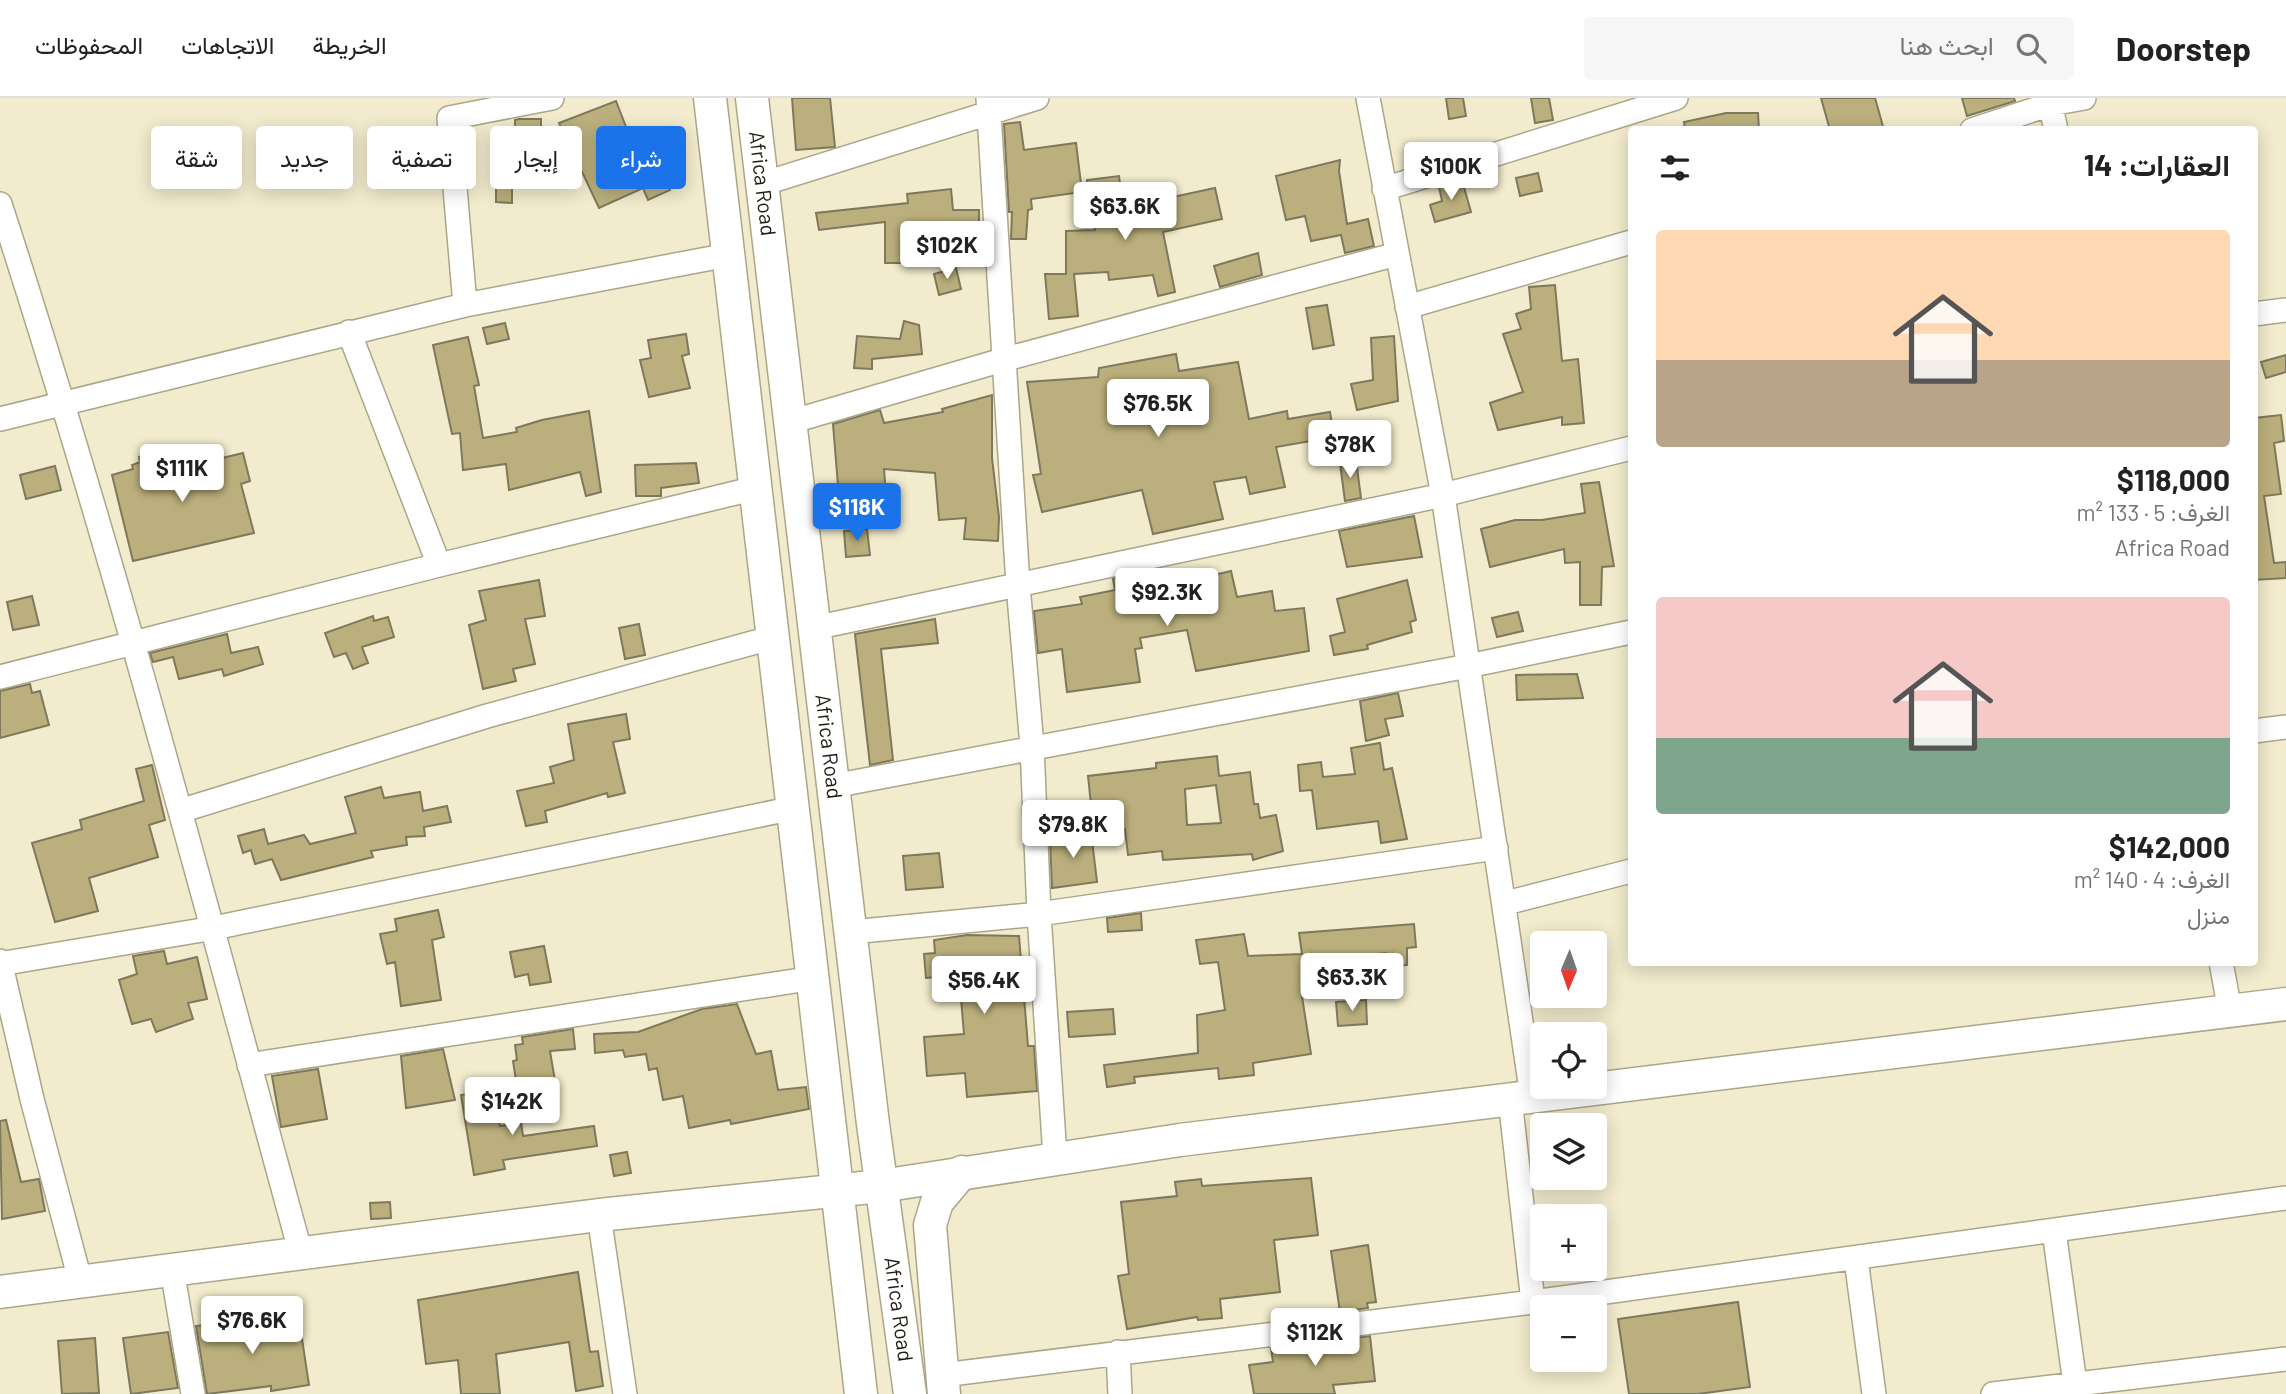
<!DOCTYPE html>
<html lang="ar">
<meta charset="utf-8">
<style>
body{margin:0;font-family:Barlow,Vazirmatn,sans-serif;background:#f6f6f6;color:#222;direction:rtl;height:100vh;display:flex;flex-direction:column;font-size:26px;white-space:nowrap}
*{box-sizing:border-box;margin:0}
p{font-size:23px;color:#767676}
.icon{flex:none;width:38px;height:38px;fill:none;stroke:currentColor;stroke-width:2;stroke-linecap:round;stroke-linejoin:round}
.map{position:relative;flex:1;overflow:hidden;direction:ltr}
.side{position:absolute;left:1628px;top:28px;width:630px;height:840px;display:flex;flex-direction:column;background:#fff;border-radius:7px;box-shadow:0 4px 18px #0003;direction:rtl}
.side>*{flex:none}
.banner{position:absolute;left:21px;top:28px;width:665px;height:63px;direction:rtl;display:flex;gap:14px}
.needle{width:46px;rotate:182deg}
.controls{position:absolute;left:1530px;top:833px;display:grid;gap:14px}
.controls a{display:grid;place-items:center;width:77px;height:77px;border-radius:7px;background:#fff;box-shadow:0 4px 18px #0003;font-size:35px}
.price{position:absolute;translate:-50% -60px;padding:0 16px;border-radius:7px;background:#fff;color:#222;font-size:23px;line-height:46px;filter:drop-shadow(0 2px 4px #0008)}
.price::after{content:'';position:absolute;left:50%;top:42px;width:21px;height:16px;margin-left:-10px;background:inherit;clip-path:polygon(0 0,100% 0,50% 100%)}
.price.on{background:#1a73e8;color:#fff}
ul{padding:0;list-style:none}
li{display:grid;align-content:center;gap:14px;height:371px;padding:0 28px}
li span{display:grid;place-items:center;height:217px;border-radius:7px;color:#555}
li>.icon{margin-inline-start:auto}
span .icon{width:126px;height:126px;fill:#fffc;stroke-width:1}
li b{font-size:30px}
h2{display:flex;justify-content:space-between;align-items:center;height:84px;padding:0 28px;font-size:30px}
.chip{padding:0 24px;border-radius:7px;background:#fff;box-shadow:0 4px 18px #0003;font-size:24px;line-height:63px}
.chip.on{background:#1a73e8;color:#fff}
header{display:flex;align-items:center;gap:42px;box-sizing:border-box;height:98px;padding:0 35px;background:#fff;border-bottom:2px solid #e0e0e0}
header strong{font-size:33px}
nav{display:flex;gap:38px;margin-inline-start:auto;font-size:24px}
.search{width:490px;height:63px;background:#f6f6f6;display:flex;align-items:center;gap:18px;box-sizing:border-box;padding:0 24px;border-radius:7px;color:#767676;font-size:26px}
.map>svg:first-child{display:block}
</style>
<header>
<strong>Doorstep</strong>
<div class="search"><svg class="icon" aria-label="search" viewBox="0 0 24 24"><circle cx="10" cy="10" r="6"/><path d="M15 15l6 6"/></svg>ابحث هنا</div>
<nav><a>الخريطة</a><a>الاتجاهات</a><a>المحفوظات</a></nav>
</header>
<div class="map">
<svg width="2286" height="1296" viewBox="0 0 2286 1296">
<rect width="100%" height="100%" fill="#f2ebcd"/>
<path fill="#bbb07d" stroke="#7e785c" stroke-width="2" fill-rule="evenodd" d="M792 0H830L835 49 796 52Z
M1446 0H1463L1466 18 1449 21Z
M1531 0H1549L1553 22 1535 25Z
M1821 0H1875L1884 32H1830Z
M1962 0H2014L2015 3 1967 18Z
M616 3 630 39 643 33 670 92 648 102 643 90 599 110 559 25Z
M1726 15H1758L1759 32H1685L1684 24Z
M519 21H541V32L544 31 540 81 514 79 515 22Z
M1020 24 1024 52 1076 45 1082 94 1031 101 1032 111 1028 112 1026 141H1011L1012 114H1009L1004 26Z
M1340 62 1339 73 1347 126 1368 121 1374 148 1345 155 1341 137 1311 143 1305 118 1286 122 1276 78Z
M1538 75 1542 93 1520 98 1516 80Z
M1119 78 1124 116 1162 114 1159 102 1215 90 1222 121 1163 134 1175 194 1158 198 1153 177 1109 182 1108 174 1074 176 1078 218 1049 221 1045 176H1066V133L1095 132 1087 82Z
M1462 82 1471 114 1435 124 1430 107 1442 103 1439 89Z
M496 85H512V105L496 104Z
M951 91 953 112H979V142L911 145V165H885V124L819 132 816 115 908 105 907 96Z
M1258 155 1262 177 1220 189 1214 168Z
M956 170 961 191 939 197 934 176Z
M1555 187 1562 263 1578 261 1584 325 1562 327V319L1498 332 1490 305 1523 294 1503 236 1521 231 1516 216 1531 211 1529 189Z
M1327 207 1334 247 1313 251 1306 210Z
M904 223 919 227 922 256 872 261V271L854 270 857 238 900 241Z
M505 225 509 241 487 246 483 230Z
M686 236 689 256 682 258 690 290 649 299 640 262 651 260 648 242Z
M1394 238 1398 303 1357 312 1351 286 1373 282 1371 240Z
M468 239 479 287 474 288 483 340 517 334 516 330 542 322 589 313 601 394 586 398 580 374 509 392 506 366 463 372 460 335 452 336 433 247Z
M1176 256 1179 273 1238 264 1249 321 1287 313 1288 321 1330 314 1334 339 1276 349 1285 389 1250 396 1246 379 1214 384 1223 421 1153 436 1142 392 1042 414 1033 377 1041 376 1027 284 1098 279 1099 270Z
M2286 257V274L2266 280 2261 264Z
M992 297V360L999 419 998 443 964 441 966 420 939 422 935 375 884 371 886 398 839 400 833 326 880 312 884 325 943 314 942 311Z
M2281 317 2284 343 2274 345 2281 396 2264 398 2274 465 2286 464V480L2254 482V320Z
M167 351 173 372 243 355 250 383 241 386 254 435 133 463 112 377 133 371 132 367 140 364 139 359Z
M1356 362 1361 400 1345 403 1340 365Z
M696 365 699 385 661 390V398H636L635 367Z
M55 368 61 392 26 401 20 377Z
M1599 384 1614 468 1602 469 1601 507H1580V464L1565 465 1564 451 1490 469 1481 431 1515 422H1542L1585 415 1581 386Z
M1414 418 1422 459 1347 469 1339 433Z
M867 431 870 457 846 459 844 433Z
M1231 473 1237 499 1272 493 1275 513 1304 510 1309 553 1196 573 1187 532 1140 540 1142 550 1135 551 1140 584 1067 594 1062 551 1038 555 1034 513 1082 506 1080 499 1115 492 1113 481 1129 478 1131 491 1180 480 1181 485Z
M539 482 545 518 525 521 535 566 513 571 516 583 483 591 469 527 486 522 479 493Z
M1407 482 1416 522 1410 524 1412 534 1367 547 1368 551 1334 557 1330 538 1345 534 1337 501Z
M32 498 39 527 13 532 7 504Z
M1518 514 1523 533 1497 539 1492 520Z
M373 518 374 523 388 519 394 539 362 549 368 565 353 571 346 555 334 559 325 535Z
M935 521 938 545 881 551 893 662 870 667 855 536Z
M639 526 645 557 625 561 619 530Z
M227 536 231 555 258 549 263 566 224 578 222 571 179 581 173 559 153 564 150 555Z
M1577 576 1583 600 1517 602 1516 577Z
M30 586 32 595 40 593 49 627 0 640V593Z
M1398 595 1403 618 1385 621 1389 637 1366 643 1360 603Z
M626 616 630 641 613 644 625 695 608 699 607 695 545 713 547 724 526 728 517 693 554 685 550 669 574 662 568 626Z
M1380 645 1384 672 1392 670 1407 741 1381 745 1378 723 1317 731 1312 692 1300 693 1298 667 1321 664 1323 679 1355 676 1351 650Z
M1217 658 1219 678 1250 674 1254 706H1258L1260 720 1276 717 1283 753 1253 762 1252 756 1163 762 1162 753 1128 757 1125 731 1094 735 1088 678 1156 670V665ZM1216 687 1221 725 1187 727 1185 691Z
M152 667 165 722 149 727 158 759 89 780 98 813 55 824 32 745 82 731 80 722 144 703 136 671Z
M381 689 384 700 420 694 423 713 447 708 451 724 424 729 425 738 406 739 407 747 371 753 373 759 281 782 272 761 255 766 251 752 243 755 238 738 264 731 268 746 304 737 310 746 356 735 345 699Z
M1091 734 1097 784 1052 790 1050 740Z
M939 755 943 789 906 792 903 758Z
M438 812 444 839 432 842 441 902 401 908 395 864 387 866 380 836 397 833 395 821Z
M1141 815 1142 832 1108 834 1107 820Z
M1414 826 1416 849 1407 850V867L1388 868 1386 855 1316 863 1318 891 1301 892 1311 956 1253 965 1254 977 1219 981 1218 970 1134 979 1135 985 1107 989 1104 967 1198 955 1197 917 1225 912 1218 864 1200 866 1196 842 1244 836 1248 858 1302 856 1299 835Z
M967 837 1019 838 1028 948H1034L1037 993 967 999 965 975 927 978 924 939 964 936 959 877 926 880 924 856 935 855 934 842Z
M544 848 551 884 530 887 528 876 515 879 510 854Z
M164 853 167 866 197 859 207 901 188 905 193 921 156 934 151 921 132 926 119 882 137 876 133 858Z
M1366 902 1367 926 1338 928 1336 904Z
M737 906 756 956 771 953 778 992 806 989 809 1011 731 1026 730 1022 689 1030 683 998 663 1002 657 970 649 972 646 956 625 959 623 952 595 955 594 936 638 934 702 911Z
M1113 911 1115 936 1069 939 1067 914Z
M573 931 575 951 550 953 555 983 517 989 513 963 517 962 515 947 523 946 522 939Z
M443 951 455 1002 406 1010 401 958Z
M318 971 327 1021 281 1029 272 978Z
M486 993 488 1008 496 1006 500 1028 521 1025 523 1038 594 1028 597 1048 503 1062 505 1071 474 1077 461 997Z
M6 1022 21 1084 39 1081 45 1113 2 1121 0 1023Z
M627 1054 631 1075 614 1078 610 1057Z
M1311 1080 1318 1137 1274 1142 1280 1194 1220 1201 1222 1220 1198 1222 1197 1219 1127 1231 1118 1178 1129 1176 1121 1104 1177 1098 1175 1084 1201 1081 1202 1088Z
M390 1104 391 1120 371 1121 370 1105Z
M1368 1147 1376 1204 1367 1205 1368 1210 1340 1214 1331 1153Z
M578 1174 590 1254 598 1253 603 1288 576 1293 569 1244 496 1256 500 1296H461L458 1262 426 1266 418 1202Z
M1738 1204 1750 1289 1698 1296H1629L1618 1221Z
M243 1221 244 1229 299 1221 309 1287 271 1293V1288L207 1296 196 1228Z
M168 1234 178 1290 131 1296 123 1240Z
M1370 1238 1375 1283 1333 1287 1335 1296H1254L1249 1267 1273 1264 1271 1250Z
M95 1240 99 1295 62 1296 58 1243Z"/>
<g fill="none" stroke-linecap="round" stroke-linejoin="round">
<defs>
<path id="street" d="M988 0 1018 487 1032 648 1039 816 1055 1059
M1368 0 1443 397 1532 998
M2049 0 2056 32
M1972 32 2051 6 2084 0
M762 86 1037 0
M1384 91 1676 0
M0 106C113 453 205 805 301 1156
M465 207 449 20 552 0
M1407 209 1631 144
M2254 216 2286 212
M349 234 439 467
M0 321 465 207 728 157
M790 324 1006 261 1397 156
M814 530 1443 397 1631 350
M0 579 439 467 756 390
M2254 633 2286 629
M833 688 1468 568 1631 534
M180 713 487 618 774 539
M1506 805 1631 773
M851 834 1039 816 1496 750
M0 863 32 1001 80 1182
M2221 864 2230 913
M0 866 214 830 794 710
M249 967 814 880
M1510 1001 1533 1204
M599 1117 625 1296
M2054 1133 2075 1286
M1856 1161 1874 1296
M172 1171 193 1296
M1118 1254 1120 1296
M943 1277 1533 1204 2286 1100
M1993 1296 2286 1261"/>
<g id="secondary">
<path d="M710 0 861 1296"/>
<path id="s1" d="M752 0 873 1026 910 1296"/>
<path d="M0 1194 599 1117 881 1088 1180 1042 2286 906"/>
<path d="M944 1296 930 1127 937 1104 962 1074"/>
</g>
</defs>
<use href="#street" stroke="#aca689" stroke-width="26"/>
<use href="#secondary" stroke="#aca689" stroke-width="35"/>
<use href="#street" stroke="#fff" stroke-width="23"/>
<use href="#secondary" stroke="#fff" stroke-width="32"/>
</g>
<g text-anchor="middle" stroke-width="5" stroke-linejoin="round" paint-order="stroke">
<g font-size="21" fill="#1e1c11" stroke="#f2ebcd">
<text dy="7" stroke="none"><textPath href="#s1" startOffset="86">Africa Road</textPath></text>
<text dy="7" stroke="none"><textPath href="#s1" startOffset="653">Africa Road</textPath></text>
<text dy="7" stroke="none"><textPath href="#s1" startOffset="1220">Africa Road</textPath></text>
</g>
</g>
</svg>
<div class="controls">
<a><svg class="needle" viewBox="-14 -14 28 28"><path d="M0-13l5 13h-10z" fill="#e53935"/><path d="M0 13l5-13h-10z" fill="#767676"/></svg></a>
<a><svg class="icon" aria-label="locate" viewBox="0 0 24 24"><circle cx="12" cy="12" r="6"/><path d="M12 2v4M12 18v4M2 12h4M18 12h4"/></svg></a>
<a><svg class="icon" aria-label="layers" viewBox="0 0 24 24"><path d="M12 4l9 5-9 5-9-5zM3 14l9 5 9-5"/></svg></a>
<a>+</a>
<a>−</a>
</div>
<b class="price" style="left:1451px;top:104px">$100K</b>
<b class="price" style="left:1125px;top:144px">$63.6K</b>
<b class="price" style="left:947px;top:183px">$102K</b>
<b class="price" style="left:1158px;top:341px">$76.5K</b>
<b class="price" style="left:1350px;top:382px">$78K</b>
<b class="price" style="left:182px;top:406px">$111K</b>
<b class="price on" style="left:857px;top:445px">$118K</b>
<b class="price" style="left:1167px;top:530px">$92.3K</b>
<b class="price" style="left:1073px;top:762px">$79.8K</b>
<b class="price" style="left:1352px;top:915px">$63.3K</b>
<b class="price" style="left:984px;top:918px">$56.4K</b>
<b class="price" style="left:512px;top:1039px">$142K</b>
<b class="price" style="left:252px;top:1258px">$76.6K</b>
<b class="price" style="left:1315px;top:1270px">$112K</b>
<div class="banner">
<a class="chip on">شراء</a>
<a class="chip">إيجار</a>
<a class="chip">تصفية</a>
<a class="chip">جديد</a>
<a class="chip">شقة</a>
</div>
<section class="side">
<h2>العقارات: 14<svg class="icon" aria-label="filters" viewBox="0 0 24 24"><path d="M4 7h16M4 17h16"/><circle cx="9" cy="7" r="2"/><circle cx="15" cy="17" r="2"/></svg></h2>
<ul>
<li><span style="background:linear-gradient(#ffd9b3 60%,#b9a48a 0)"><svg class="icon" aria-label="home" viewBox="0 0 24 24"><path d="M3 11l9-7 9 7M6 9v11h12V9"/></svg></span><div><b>$118,000</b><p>الغرف: 5 · 133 m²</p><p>Africa Road</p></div></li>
<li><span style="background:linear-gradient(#f6c9c9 65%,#7fa58c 0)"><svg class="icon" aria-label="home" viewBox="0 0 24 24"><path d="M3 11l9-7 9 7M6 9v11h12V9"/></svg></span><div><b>$142,000</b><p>الغرف: 4 · 140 m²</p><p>منزل</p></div></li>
</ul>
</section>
</div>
